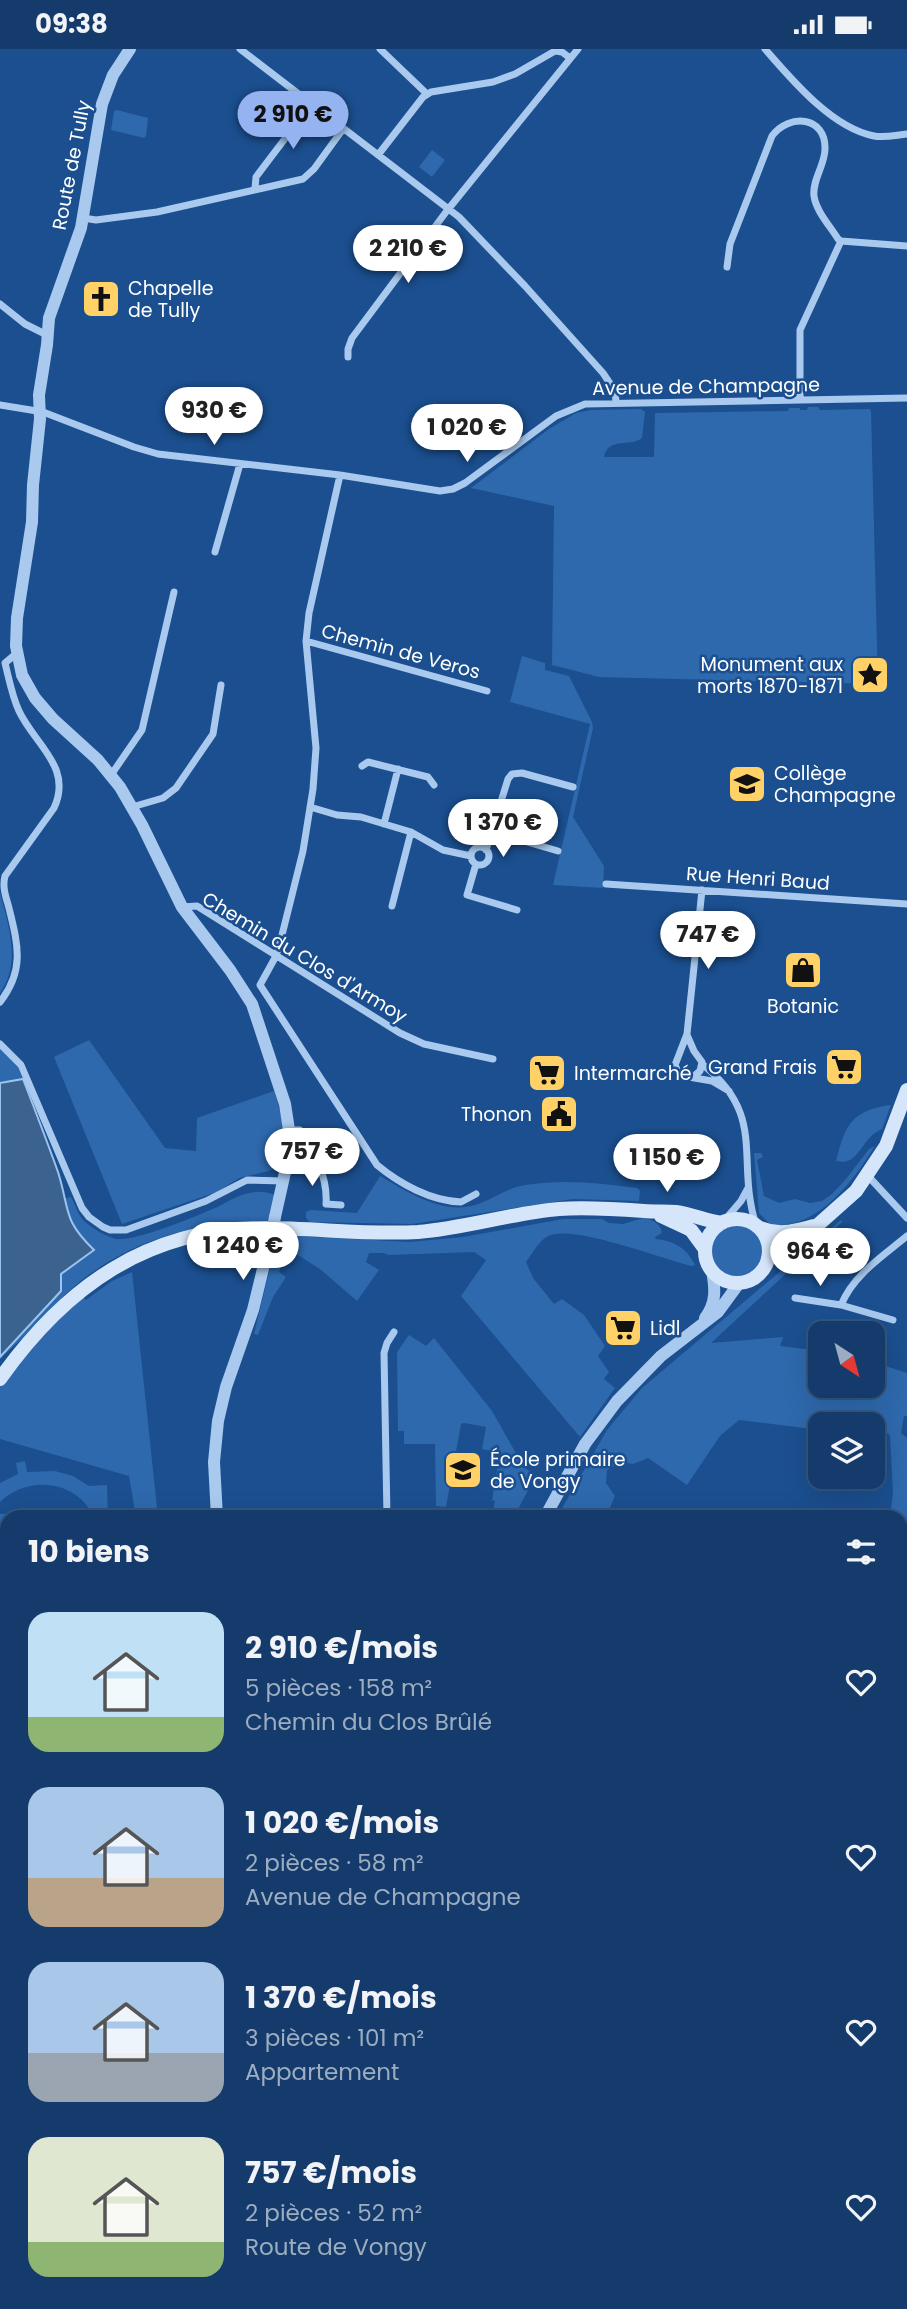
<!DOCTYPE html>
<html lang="fr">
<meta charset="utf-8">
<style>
body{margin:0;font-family:Poppins,sans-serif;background:#214673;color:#f1f3f6;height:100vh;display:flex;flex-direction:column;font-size:26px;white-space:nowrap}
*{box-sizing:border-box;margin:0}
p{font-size:23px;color:#9dadc1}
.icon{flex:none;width:38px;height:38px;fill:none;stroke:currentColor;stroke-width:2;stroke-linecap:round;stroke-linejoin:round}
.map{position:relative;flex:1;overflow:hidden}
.panel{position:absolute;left:0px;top:1461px;width:908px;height:800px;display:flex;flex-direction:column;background:#143b6b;border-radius:21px 21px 0 0;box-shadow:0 7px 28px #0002,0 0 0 2px #33557e}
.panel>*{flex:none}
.needle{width:46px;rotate:144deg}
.buttons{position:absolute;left:808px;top:1272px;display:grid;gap:14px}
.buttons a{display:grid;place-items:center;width:77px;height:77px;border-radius:14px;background:#143b6b;box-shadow:0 7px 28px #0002,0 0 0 2px #33557e;font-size:35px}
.price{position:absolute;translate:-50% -60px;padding:0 16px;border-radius:24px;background:#fff;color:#222;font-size:23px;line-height:46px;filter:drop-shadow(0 2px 4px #0008)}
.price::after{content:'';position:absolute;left:50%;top:42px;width:21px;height:16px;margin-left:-10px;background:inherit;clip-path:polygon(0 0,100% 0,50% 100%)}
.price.active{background:#95b2f1;color:#111}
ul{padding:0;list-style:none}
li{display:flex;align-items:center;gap:21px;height:175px;padding:0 28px}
li span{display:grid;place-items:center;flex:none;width:196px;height:140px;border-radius:21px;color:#555}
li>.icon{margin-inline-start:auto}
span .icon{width:84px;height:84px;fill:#fffc;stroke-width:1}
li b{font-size:30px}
h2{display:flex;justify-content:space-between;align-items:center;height:84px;padding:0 28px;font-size:30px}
.status{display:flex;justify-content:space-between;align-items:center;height:49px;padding:0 35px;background:#143b6b;direction:ltr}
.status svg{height:19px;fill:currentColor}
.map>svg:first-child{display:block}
</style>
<div class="status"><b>09:38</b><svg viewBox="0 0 49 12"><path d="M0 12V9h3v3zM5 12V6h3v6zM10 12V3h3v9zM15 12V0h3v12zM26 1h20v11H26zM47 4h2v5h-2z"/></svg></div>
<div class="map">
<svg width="907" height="2260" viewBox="0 0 907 2260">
<rect width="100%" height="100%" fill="#1b4f8f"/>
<path fill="#2e69ad" d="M117 61 148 69 146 87 144 89 111 81 114 62Z
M432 101 445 111 432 128 419 118Z
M808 358H818L820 361 870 360 871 362 878 635 599 628 552 616 554 457 471 439 549 380 576 364 591 361 641 360 645 363 642 389C629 399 609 387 604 408H654L655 364 788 362 789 359H800V361H807Z
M522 607 545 614V621L569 627 592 673 593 679 573 768 604 817 603 839 553 836 590 675 510 653Z
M0 843C8 876 22 913 0 944Z
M89 991 165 1099 196 1102 197 1069 274 1042C281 1064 290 1095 279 1117L269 1122 239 1129 217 1143 122 1175 54 1008Z
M0 1000 17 1016 23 1030 59 1127 63 1150 71 1148C75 1155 78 1166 84 1172 92 1179 106 1188 117 1190 136 1192 195 1168 215 1159 235 1149 251 1137 275 1146L268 1172C199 1172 131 1190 77 1235 60 1249 47 1265 31 1280 21 1291 10 1300 0 1310Z
M891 1056 882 1080C860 1089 860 1118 836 1112 845 1077 851 1061 891 1056Z
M875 1097C852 1133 819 1180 771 1176L759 1164 754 1104H761L763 1108 757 1111 764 1147 779 1154 795 1150 810 1154 822 1152 832 1145 846 1130 869 1100Z
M380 1127C407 1143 443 1166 475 1156 493 1151 506 1139 525 1136 562 1130 600 1134 637 1139L640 1142 639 1152 573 1150 412 1175 310 1173 306 1169V1163L311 1161 357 1164Z
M643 1169C652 1170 661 1175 662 1184L655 1188 656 1190C674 1192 687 1199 695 1216L692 1217C662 1210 578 1177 551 1186 540 1189 533 1204 526 1213L533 1229 554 1255 562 1250 584 1266 605 1297 598 1307 609 1323 604 1330 615 1339 580 1388 461 1247 486 1211 474 1203 389 1206 383 1204H369L366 1213 379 1221 357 1252 320 1220 287 1199 279 1223 286 1228 273 1248 258 1286 254 1285 278 1186 409 1193 463 1188 563 1170H602L609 1174 623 1175Z
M840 1172H843L711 1294 783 1288 780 1297 821 1302V1337H873V1313L907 1324V1367H904L901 1384 907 1389V1541L901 1544V1468H890L893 1444 890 1387 888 1384 873 1386V1376H821V1381L739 1371 720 1387 687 1436 648 1409 633 1415 622 1413 607 1421 606 1434 615 1447 606 1468H557L607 1381 642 1339Z
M711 1202a26 26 0 1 1 52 0a26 26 0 1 1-52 0Z
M132 1223 158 1468H136L129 1427 0 1390V1337L25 1305 82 1247 86 1251 112 1232Z
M409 1286 426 1297 434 1289 492 1362 522 1415 535 1428 514 1468H492L495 1452 492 1451 500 1404 482 1400 486 1378 464 1374 461 1375 446 1458 436 1457 435 1395H404V1382H398L397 1303Z
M25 1412 27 1423 55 1422 73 1427 89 1437 107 1436 108 1468H93L91 1463V1468H7V1612H0V1465L90 1461C70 1430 26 1428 0 1453V1434L18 1425 16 1414Z
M7 2104V2172L0 2173V2109Z
M176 2254H242V2260H178Z"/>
<path fill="#3c6290" stroke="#9cc4f0" stroke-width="2" d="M23 1030C35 1061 47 1092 58 1123 70 1161 62 1170 94 1201L61 1225V1242L0 1308V1034Z"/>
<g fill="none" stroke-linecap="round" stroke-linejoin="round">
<path stroke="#a9c9ee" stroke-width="7" d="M240 0 459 168 525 237 603 324 615 342 616 353
M380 0 427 45
M765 0C792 31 832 79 874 87 885 89 896 86 907 85
M378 106 423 48 431 43 493 33 515 25 555 2 562 3 570 9
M255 139 256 128 312 54
M83 169 96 171 157 163 303 130 314 120 343 80
M727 218 730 195 772 87C789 64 826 67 825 100 825 116 812 131 814 147 816 162 830 177 838 190L841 192 907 197
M0 255 25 275 47 286
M348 308V300L352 289 446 163 578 0
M800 351V281L841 192
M0 356 43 363 134 398 158 405 340 426 440 442 453 440 465 434 556 367 585 355 907 349
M340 426 309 564 306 592 316 699 313 740 303 802 281 890 276 907 260 936 377 1116C400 1135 431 1152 461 1153L476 1145
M215 503 240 415
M306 592 487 642
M362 717 368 713 428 728 434 736
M111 726 142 681 174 543
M132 758 163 749 176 739 213 685 221 636
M310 758 337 766 361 768 411 783 443 801 471 807
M384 775 398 720
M493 783 558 802
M471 807a9 9 0 1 1 18 0a9 9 0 1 1-18 0Z
M486 801 508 730 512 725 522 724 573 738
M476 815 467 846 517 861
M606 835 907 855
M702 841 687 985 675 1016 678 1023 683 1027 712 1032 729 1042
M392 857 411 783
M182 858 197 857 400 984 424 995 493 1010
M0 953C25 921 18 896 9 859 6 848 2 838 5 827L54 759C73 718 35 696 19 662 12 647 9 630 5 614L17 604
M687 986 694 1002 702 1013 700 1022 693 1028
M0 995 21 1016 82 1159 89 1168 103 1178 110 1181H126L206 1152 247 1131 284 1132
M702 1015C768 1067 735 1110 756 1176
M289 1081H300C314 1104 328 1127 326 1155L341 1156
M868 1127 907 1169
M723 1173 741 1152 748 1139
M795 1249 841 1256
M893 1271 841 1256C854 1225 883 1207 907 1187
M387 1468 384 1304 387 1294 394 1283
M0 1716 7 1734
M901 1862 907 1857
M901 2211 907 2208
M901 2234 907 2239
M901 2243 907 2251
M512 2254 518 2260
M250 2260 251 2254
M570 2260 573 2254"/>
<path stroke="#a9c9ee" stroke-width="12" d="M130 0 113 26 102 55 81 179 49 269 47 296 39 346 40 370 33 436 32 473 17 569 16 597 22 626 35 649 53 670 98 711 120 738 142 776 182 858 230 921 252 955 285 1055 289 1081 288 1110 275 1168
M705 1269C717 1253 715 1239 712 1221
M217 1468 214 1413 218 1372 226 1338 253 1261 270 1191
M545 1468 585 1395 617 1352 661 1307 718 1263 740 1233
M901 1764H907
M0 2101 7 2097"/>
<path stroke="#d6e6fa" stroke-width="14" d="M661 1167 691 1181 705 1200
M705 1202a32 32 0 1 1 64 0a32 32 0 1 1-64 0Z
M760 1179C780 1187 794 1182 814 1177
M768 1209 802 1190 856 1142 886 1097 907 1041
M0 1330C66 1237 148 1179 264 1179 316 1179 367 1186 418 1183 466 1179 512 1164 559 1160 588 1158 616 1160 644 1162 655 1163 665 1162 676 1163 692 1165 706 1172 722 1174"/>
<defs>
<path id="rail" d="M901 1835 907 1830
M0 2237 7 2234"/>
</defs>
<use href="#rail" stroke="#fff" stroke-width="5"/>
<use href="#rail" stroke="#1b4f8f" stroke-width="2.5" stroke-dasharray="8" stroke-linecap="butt"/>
<path stroke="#a9c9ee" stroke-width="12" d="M270 1191 275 1168"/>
</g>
<defs>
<symbol id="church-square" viewBox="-11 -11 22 22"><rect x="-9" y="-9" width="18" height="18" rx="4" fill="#ffd166" stroke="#1b4f8f"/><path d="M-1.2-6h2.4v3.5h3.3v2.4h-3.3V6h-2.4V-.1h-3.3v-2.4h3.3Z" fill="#111"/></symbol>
<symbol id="sight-square" viewBox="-11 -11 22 22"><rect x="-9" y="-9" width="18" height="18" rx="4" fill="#ffd166" stroke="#1b4f8f"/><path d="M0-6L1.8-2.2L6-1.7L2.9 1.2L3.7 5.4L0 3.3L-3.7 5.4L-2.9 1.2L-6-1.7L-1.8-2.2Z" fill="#111"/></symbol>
<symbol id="school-square" viewBox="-11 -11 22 22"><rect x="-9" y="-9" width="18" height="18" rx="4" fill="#ffd166" stroke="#1b4f8f"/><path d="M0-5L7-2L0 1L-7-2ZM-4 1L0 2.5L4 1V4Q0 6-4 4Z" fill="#111"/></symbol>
<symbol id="shop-square" viewBox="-11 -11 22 22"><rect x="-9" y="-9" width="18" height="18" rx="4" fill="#ffd166" stroke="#1b4f8f"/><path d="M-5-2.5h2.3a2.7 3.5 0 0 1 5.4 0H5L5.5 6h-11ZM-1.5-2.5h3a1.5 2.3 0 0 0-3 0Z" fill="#111"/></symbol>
<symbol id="supermarket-square" viewBox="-11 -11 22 22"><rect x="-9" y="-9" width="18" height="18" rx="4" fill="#ffd166" stroke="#1b4f8f"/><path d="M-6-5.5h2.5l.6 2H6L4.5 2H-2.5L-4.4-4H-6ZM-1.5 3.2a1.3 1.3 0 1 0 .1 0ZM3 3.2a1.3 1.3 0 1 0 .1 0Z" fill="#111"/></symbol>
<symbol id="civic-square" viewBox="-11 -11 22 22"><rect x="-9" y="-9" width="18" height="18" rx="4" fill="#ffd166" stroke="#1b4f8f"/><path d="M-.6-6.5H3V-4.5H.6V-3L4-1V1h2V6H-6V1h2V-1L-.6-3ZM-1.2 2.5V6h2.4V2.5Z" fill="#111"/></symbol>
</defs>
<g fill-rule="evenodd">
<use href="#church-square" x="79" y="228" width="44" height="44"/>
<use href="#sight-square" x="848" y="604" width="44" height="44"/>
<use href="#school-square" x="725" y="713" width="44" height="44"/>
<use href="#shop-square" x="781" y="899" width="44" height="44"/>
<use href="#supermarket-square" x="822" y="996" width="44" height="44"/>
<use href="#supermarket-square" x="525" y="1002" width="44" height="44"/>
<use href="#civic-square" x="537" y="1043" width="44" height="44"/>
<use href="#supermarket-square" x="601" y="1257" width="44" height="44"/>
<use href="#school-square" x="441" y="1399" width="44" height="44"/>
</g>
<g text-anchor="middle" stroke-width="5" stroke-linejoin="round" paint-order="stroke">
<g font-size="19" fill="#fff" stroke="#1b4f8f">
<text transform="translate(71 116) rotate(-79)" y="7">Route de Tully</text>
<text transform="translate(706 337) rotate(-1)" y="7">Avenue de Champagne</text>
<text transform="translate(401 602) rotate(15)" y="7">Chemin de Veros</text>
<text transform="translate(758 829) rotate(4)" y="7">Rue Henri Baud</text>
<text transform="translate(305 908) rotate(31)" y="7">Chemin du Clos d'Armoy</text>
</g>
<g font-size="19" fill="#fff" stroke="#1b4f8f" text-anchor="start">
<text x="128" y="246">Chapelle<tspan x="128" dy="22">de Tully</tspan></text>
<text x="843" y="622" text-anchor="end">Monument aux<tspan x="843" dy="22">morts 1870-1871</tspan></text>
<text x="774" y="731">Collège<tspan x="774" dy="22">Champagne</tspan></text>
<text x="803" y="964" text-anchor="middle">Botanic</text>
<text x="817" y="1025" text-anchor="end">Grand Frais</text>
<text x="574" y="1031">Intermarché</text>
<text x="532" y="1072" text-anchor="end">Thonon</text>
<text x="650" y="1286">Lidl</text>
<text x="490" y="1417">École primaire<tspan x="490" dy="22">de Vongy</tspan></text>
</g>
</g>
</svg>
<div class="buttons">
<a><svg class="needle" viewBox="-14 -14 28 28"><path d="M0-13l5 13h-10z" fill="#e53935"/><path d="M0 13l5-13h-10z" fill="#9dadc1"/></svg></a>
<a><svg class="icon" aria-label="layers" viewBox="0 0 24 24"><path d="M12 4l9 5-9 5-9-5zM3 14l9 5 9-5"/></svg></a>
</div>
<b class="price active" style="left:293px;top:102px">2 910 €</b>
<b class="price" style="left:408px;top:236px">2 210 €</b>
<b class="price" style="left:214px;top:398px">930 €</b>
<b class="price" style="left:467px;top:415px">1 020 €</b>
<b class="price" style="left:503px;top:810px">1 370 €</b>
<b class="price" style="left:708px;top:922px">747 €</b>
<b class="price" style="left:312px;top:1139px">757 €</b>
<b class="price" style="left:667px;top:1145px">1 150 €</b>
<b class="price" style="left:243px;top:1233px">1 240 €</b>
<b class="price" style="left:820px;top:1239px">964 €</b>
<section class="panel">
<h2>10 biens<svg class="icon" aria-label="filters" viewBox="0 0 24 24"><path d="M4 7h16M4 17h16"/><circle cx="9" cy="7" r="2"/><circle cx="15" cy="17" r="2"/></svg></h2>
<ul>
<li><span style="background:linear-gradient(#bfe0f5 75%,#8fb573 0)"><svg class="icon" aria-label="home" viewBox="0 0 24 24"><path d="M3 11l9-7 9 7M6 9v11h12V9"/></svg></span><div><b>2 910 €/mois</b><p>5 pièces · 158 m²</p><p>Chemin du Clos Brûlé</p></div><svg class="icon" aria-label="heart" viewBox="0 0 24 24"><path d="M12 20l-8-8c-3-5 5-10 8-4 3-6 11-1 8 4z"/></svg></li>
<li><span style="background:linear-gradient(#a9c7e8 65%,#b9a48a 0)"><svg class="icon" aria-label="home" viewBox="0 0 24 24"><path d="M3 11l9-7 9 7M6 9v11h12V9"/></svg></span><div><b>1 020 €/mois</b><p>2 pièces · 58 m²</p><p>Avenue de Champagne</p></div><svg class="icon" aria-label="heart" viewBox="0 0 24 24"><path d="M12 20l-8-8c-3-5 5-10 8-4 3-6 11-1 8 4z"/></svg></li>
<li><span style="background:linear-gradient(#a9c7e8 65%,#9aa5b1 0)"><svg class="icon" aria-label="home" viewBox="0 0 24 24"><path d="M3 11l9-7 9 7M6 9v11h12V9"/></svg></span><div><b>1 370 €/mois</b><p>3 pièces · 101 m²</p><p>Appartement</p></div><svg class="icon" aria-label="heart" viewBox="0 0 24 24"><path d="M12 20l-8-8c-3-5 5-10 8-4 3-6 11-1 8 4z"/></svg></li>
<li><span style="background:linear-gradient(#dfe7d0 75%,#8fb573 0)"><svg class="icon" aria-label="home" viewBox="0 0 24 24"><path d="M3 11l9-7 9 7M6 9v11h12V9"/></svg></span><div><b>757 €/mois</b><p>2 pièces · 52 m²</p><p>Route de Vongy</p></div><svg class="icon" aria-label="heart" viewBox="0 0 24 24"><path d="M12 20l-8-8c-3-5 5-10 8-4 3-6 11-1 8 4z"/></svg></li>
</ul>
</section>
</div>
